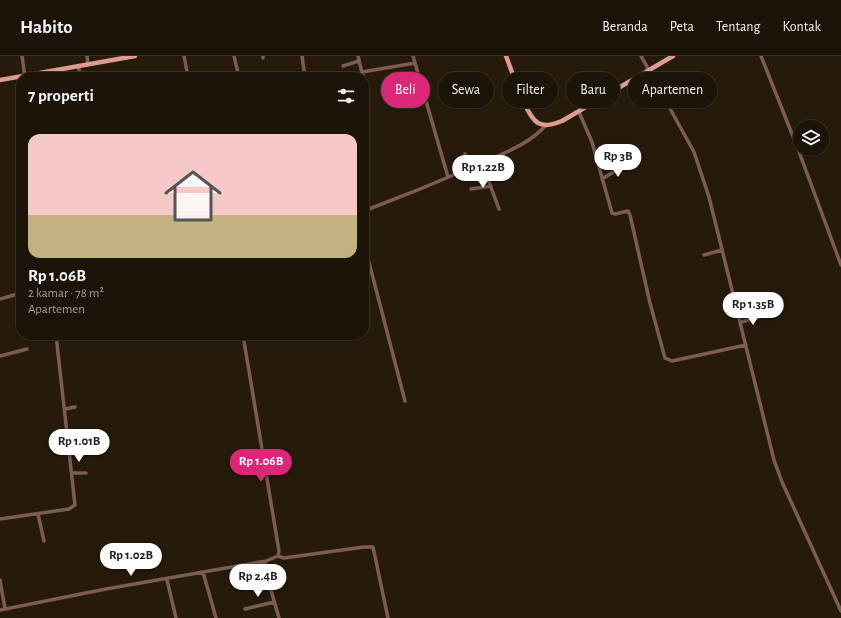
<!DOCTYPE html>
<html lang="id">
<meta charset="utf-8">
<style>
body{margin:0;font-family:"Alegreya Sans",sans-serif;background:#251d12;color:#f1f3f6;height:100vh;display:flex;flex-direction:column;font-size:15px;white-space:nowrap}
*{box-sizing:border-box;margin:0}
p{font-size:13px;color:#a09e9c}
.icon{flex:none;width:22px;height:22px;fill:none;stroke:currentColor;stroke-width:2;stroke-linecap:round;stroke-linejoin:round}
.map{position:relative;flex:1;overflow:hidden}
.drawer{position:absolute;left:16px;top:16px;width:353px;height:268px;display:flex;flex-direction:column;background:#1c1408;border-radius:16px;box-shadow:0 1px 3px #0004,0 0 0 1px #3a3329}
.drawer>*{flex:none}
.top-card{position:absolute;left:381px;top:16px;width:380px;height:36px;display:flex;gap:8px}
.buttons{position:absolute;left:793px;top:64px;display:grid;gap:8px}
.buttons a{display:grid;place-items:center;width:36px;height:36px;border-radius:50%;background:#1c1408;box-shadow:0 1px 3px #0004,0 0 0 1px #3a3329;font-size:20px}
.price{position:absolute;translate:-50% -34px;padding:0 9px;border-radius:14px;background:#fff;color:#222;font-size:13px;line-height:26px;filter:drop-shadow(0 1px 2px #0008)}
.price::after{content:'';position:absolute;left:50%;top:24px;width:12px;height:9px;margin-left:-6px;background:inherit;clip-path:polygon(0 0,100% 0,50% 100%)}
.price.active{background:#db2777;color:#fff}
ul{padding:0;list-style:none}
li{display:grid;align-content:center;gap:8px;height:212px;padding:0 12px}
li+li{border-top:1px solid #3a3329}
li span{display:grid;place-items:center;height:124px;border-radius:12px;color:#555}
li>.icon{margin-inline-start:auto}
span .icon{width:72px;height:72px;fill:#fffc;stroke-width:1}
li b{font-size:17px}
h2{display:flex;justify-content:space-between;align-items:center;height:48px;padding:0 12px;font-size:17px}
.pill{padding:0 14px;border-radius:18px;background:#1c1408;box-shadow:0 1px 3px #0004,0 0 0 1px #3a3329;font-size:14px;line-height:36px}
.pill.active{background:#db2777;color:#fff}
header{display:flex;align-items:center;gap:24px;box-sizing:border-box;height:56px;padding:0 20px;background:#1c1408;border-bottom:1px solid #3a3329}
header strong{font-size:19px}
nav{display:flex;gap:22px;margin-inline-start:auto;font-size:14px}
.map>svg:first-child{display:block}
</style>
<header>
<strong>Habito</strong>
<nav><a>Beranda</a><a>Peta</a><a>Tentang</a><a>Kontak</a></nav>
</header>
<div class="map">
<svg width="841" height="562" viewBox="0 0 841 562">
<rect width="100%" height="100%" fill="#261b0b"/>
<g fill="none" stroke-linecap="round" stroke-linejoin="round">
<path stroke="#7d5c56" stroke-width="3.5" d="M22 0 25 21
M87 0 88 8
M184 0 188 21
M234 0 239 21
M263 0V2
M302 0 305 21
M358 0 363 21
M413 0 448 121
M641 0 694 96 709 141 774 404 782 426 841 555
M761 0 798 93 841 209
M78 10 81 21
M343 10 359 5
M62 13 64 21
M362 16 415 7
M364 27 365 30
M579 56 592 86 612 157 615 158 628 155 630 159 650 247 665 302 672 305 746 289
M21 96V100
M465 98 470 112
M482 107 499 153
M602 123 625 109
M471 133 491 130
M18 143 21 142
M364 155C401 141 438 126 475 110 500 98 528 90 546 69
M364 187 405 345
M704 199 722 194
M0 243 21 237
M741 266 762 260
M243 279 279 495 278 500 266 505 264 510 279 562
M0 300 27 293
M65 353 75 351
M68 381 85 379
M69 395 78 394
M72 417H86
M38 458 44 485
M0 463 69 453 75 449 56 279
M278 500 284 502 364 491H373L388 562
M203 516 216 562
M0 524 5 553
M167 524 176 562
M245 553 274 546
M0 554 106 533 266 505"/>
<path stroke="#e09b90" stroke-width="4.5" d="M506 0C512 15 525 59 538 67 546 71 554 68 562 65L673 0
M0 24 135 0"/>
</g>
</svg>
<div class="buttons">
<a><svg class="icon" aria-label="layers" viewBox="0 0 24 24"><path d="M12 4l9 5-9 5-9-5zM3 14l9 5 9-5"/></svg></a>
</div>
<b class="price" style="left:618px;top:122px">Rp 3B</b>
<b class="price" style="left:483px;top:133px">Rp 1.22B</b>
<b class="price" style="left:753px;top:270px">Rp 1.35B</b>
<b class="price" style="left:79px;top:407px">Rp 1.01B</b>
<b class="price active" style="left:261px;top:427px">Rp 1.06B</b>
<b class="price" style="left:131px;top:521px">Rp 1.02B</b>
<b class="price" style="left:258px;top:542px">Rp 2.4B</b>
<div class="top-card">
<a class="pill active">Beli</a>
<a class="pill">Sewa</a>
<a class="pill">Filter</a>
<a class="pill">Baru</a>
<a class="pill">Apartemen</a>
</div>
<section class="drawer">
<h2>7 properti<svg class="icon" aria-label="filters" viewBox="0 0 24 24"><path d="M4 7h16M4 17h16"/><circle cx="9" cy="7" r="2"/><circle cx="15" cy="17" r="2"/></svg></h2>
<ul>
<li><span style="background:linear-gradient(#f6c9c9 65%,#c2b280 0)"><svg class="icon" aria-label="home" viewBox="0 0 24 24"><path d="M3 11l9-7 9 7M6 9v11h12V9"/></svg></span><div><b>Rp 1.06B</b><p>2 kamar · 78 m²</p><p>Apartemen</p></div></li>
</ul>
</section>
</div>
